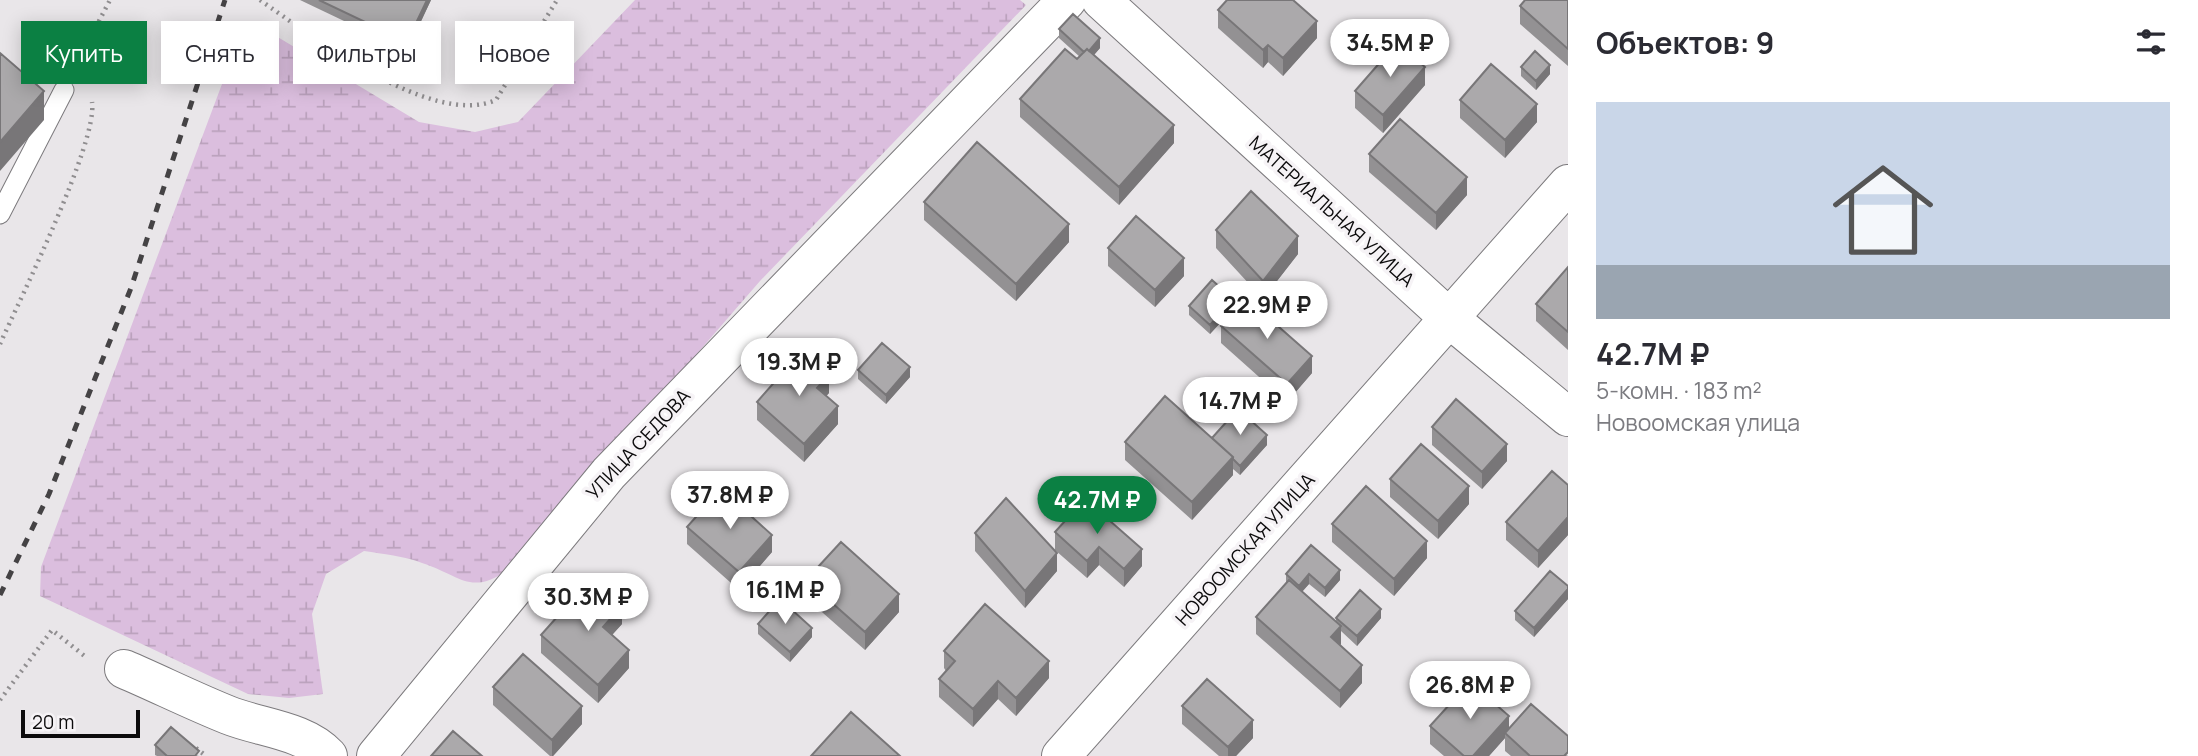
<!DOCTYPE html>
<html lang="ru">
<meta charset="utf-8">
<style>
body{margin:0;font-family:Manrope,sans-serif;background:#f7f7f7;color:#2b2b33;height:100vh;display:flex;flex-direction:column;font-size:26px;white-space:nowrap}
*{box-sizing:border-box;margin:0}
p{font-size:23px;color:#7c7c81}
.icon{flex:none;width:38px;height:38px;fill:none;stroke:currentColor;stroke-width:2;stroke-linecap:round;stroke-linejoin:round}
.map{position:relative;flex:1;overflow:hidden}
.panel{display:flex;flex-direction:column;background:#fff;width:630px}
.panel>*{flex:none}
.banner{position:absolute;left:21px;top:21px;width:665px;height:63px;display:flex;gap:14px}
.scale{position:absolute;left:21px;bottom:18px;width:119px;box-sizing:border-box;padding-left:7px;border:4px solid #0c0b0c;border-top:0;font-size:19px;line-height:24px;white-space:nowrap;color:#0c0b0c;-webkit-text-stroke:5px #f6f3f6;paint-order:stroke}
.price{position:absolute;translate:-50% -60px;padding:0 16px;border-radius:24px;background:#fff;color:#222;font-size:23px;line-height:46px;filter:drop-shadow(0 2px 4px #0008)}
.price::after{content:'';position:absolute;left:50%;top:42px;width:21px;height:16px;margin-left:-10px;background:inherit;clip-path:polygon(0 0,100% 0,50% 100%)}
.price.active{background:#0b8043;color:#fff}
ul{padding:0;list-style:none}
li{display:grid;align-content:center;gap:14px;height:371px;padding:0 28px}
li+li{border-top:2px solid #e1e1e2}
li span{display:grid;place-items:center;height:217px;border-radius:0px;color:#555}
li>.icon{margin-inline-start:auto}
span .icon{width:126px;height:126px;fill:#fffc;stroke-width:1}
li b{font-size:30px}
h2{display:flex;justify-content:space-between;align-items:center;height:84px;padding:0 28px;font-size:30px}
.tag{padding:0 24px;border-radius:0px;background:#fff;box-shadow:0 4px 18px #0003;font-size:24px;line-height:63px}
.tag.active{background:#0b8043;color:#fff}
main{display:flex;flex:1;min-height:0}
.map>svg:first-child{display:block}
</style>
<main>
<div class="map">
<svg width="1568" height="756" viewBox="0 0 1568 756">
<defs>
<pattern id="wetland-marsh" width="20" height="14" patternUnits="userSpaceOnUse" patternTransform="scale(1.75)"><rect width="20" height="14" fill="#dbbede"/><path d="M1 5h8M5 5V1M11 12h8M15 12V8" fill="none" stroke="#bba2bd"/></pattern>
</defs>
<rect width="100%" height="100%" fill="#e9e6e9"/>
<path fill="url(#wetland-marsh)" d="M635 0H1020L1026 5 760 281 511 568C470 597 462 576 422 563 404 556 383 554 364 551L326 574 312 614 323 694 289 698 248 694 40 596 41 567 237 44 266 30 419 122 475 132 518 122Z"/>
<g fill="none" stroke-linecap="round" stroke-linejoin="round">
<defs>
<path id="service" d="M0 214 64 90"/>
<path id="minor" d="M1101 0 1450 319 1568 417
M124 669C159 684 193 701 228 715 260 728 304 730 328 756
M376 756 609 473 1067 0
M1061 756 1568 184"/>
</defs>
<use href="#service" stroke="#7c7a7d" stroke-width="21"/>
<use href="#minor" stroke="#7c7a7d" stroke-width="40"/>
<path stroke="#908e90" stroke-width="4.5" stroke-dasharray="2 5" stroke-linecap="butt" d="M260 0C313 37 432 128 496 100L557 0
M76 65 110 0
M0 344C20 299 98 142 92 102
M0 700 52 630 87 658
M196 748 206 756"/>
<use href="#service" stroke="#fff" stroke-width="19"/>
<use href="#minor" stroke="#fff" stroke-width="38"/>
<path stroke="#454345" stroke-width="5" stroke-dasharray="9 9" stroke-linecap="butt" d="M0 595 49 494 131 288 225 0"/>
</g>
<path fill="#939193" d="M300 0H431L407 51Z
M1568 0V66L1520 24V6Z
M1218 10 1317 38 1283 76 1268 62 1263 68 1218 28Z
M1059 29 1100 48 1094 55 1174 143 1119 205 1020 117V99L1080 57 1059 38Z
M1521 67 1550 74 1536 90 1521 76Z
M1425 85 1383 133 1355 108V91Z
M1460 100 1537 122 1505 158 1460 118Z
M1369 154 1467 195 1436 230 1369 172Z
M924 202 1069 242 1016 301 924 220Z
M1216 230 1298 254 1263 299 1216 248Z
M1108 248 1184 276 1155 307 1108 266Z
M1568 267V350L1536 321V304Z
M1189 306 1233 309 1210 334 1189 315Z
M1221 326 1312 373 1287 402 1221 343Z
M858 370 910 377 886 404 858 379Z
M829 393 826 396 838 424 804 462 757 420V402Z
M1432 427 1507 461 1482 489 1432 445Z
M1212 438 1267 445 1240 475 1233 469V475L1192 520 1125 460V442Z
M1390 479 1469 504 1438 539 1390 497Z
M1568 485V535L1538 568 1506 540V522Z
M1085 499 1142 566 1124 587 1099 565 1087 578 1055 550V532Z
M1332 524 1427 558 1394 596 1332 542Z
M687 527 772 552 739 590 687 544Z
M975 533 1057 571 1025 608 975 551Z
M1311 545 1340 580 1325 597 1309 584 1302 592 1336 622V618H1381L1357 646 1341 631V644L1340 645 1362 683 1340 708 1256 634V617L1286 584V574Z
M806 580 899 612 865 650 806 598Z
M1568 586V599L1534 637 1515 620V611Z
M622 624 612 635 629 668 598 703 541 653V635Z
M758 624 812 637 790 662 758 634Z
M944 651 1049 678 1016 716 998 699 973 727 939 697V679L946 671 944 668Z
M493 687 582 724 553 756H550L493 705Z
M1182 706 1253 738 1236 756H1219L1182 724Z
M1430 726 1509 729 1568 756H1511L1505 751V738L1489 756H1444L1430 744Z
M155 745 199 756H157L155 755Z"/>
<path fill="#787678" d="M427 0H431L407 51V42Z
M1317 21V38L1283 76V58Z
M1100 38V48L1087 63V54Z
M1268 45V62L1263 68V50Z
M1550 65V74L1536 90V81Z
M1425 67V85L1383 133V115Z
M44 91V120L0 171V142Z
M1537 104V122L1505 158V140Z
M1174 125V143L1119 205V187Z
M1467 177V195L1436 230V213Z
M1069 224V242L1016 301V284Z
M1298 236V254L1263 299V281Z
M1184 258V276L1155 307V290Z
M1233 299V309L1210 334V325Z
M1312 356V373L1287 402V384Z
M910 367V377L886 404V395Z
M829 375V393L817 406V388Z
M838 406V424L804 462V444Z
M1267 435V445L1240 475V466Z
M1507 444V461L1482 489V472Z
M1233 457V475L1192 520V502Z
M1469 486V504L1438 539V521Z
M1568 517V535L1538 568V551Z
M772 535V552L739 590V572Z
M1427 541V558L1394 596V579Z
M1099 547V565L1087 578V561Z
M1142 549V566L1124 587V569Z
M1057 553V571L1025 608V591Z
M1340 570V580L1325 597V588Z
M1309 574V584L1299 595V586Z
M1568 589V599L1534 637V628Z
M899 594V612L865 650V632Z
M622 606V624L603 645V627Z
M1381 609V618L1357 646V636Z
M1341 626V644L1331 655V637Z
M812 628V637L790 662V652Z
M629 650V668L598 703V685Z
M1049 661V678L1016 716V698Z
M1362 665V683L1340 708V691Z
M998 681V699L973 727V709Z
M582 706V724L553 756H552V740Z
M1509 716V734L1505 733V738L1489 756H1473Z
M1253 720V738L1236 756H1228V747Z"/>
<path fill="#aba9ab" stroke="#787678" stroke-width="2" d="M319 0H427L407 42Z
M1227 0H1293L1317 21 1283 58 1268 45 1263 50 1218 10Z
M1525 0H1568V49L1520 6Z
M1073 14 1100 38 1089 51 1087 49 1084 52 1059 29Z
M1397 43 1425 67 1383 115 1355 91Z
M1065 49 1077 59 1087 49 1174 125 1119 187 1020 99Z
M1535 51 1550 65 1536 81 1521 67Z
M0 53 44 91 0 142Z
M1491 64 1537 104 1505 140 1460 100Z
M1400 119 1467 177 1436 213 1369 154Z
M977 142 1069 224 1016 284 924 202Z
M1251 191 1298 236 1263 281 1216 230Z
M1136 216 1184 258 1155 290 1108 248Z
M1568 267V332L1536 304Z
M1212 280 1233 299 1210 325 1189 306Z
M1246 298 1312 356 1287 384 1221 326Z
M882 343 910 367 886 395 858 370Z
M802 351 829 375 817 388 838 406 804 444 757 402Z
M1165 396 1233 457 1192 502 1125 442Z
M1456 399 1507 444 1482 472 1432 427Z
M1238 409 1267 435 1240 466 1233 459V457L1212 438Z
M1421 444 1469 486 1438 521 1390 479Z
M1552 471 1568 485V517L1538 551 1506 522Z
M1366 486 1427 541 1394 579 1332 524Z
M721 489 772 535 739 572 687 527Z
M1006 498 1057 553 1025 591 975 533Z
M1085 499 1142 549 1124 569 1099 547 1087 561 1055 532Z
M841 542 899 594 865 632 806 580Z
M1311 545 1340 570 1325 588 1309 574 1299 586 1286 574Z
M1550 571 1568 586V589L1534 628 1515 611Z
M591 579 622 606 603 627 629 650 598 685 541 635Z
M1289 580 1341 626 1331 637 1362 665 1340 691 1256 617Z
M1360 590 1381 609 1357 636 1336 618Z
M780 599 812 628 790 652 758 624Z
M985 604 1049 661 1016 698 998 681 973 709 939 679 955 661 944 651Z
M523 654 582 706 552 740 493 687Z
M1207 679 1253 720 1228 747 1182 706Z
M1470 682 1509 716 1473 756H1464L1430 726Z
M1531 704 1568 736V752L1564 756H1530L1505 733Z
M851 712 900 756H811Z
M171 727 199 751 195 756H167L155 745Z
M453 731 482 756H431Z"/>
<g text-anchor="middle" stroke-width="7" stroke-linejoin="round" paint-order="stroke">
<g font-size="19" fill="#0c0b0c" stroke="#f6f3f6">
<text transform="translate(1332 211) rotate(42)" y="7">МАТЕРИАЛЬНАЯ УЛИЦА</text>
<text transform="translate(638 444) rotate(-47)" y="7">УЛИЦА СЕДОВА</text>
<text transform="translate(1245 549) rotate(-48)" y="7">НОВООМСКАЯ УЛИЦА</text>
</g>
</g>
</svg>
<div class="scale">20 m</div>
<b class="price" style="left:1390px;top:79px">34.5M ₽</b>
<b class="price" style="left:1267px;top:341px">22.9M ₽</b>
<b class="price" style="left:799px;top:398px">19.3M ₽</b>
<b class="price" style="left:1240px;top:437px">14.7M ₽</b>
<b class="price" style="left:730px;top:531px">37.8M ₽</b>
<b class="price active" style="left:1097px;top:536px">42.7M ₽</b>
<b class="price" style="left:785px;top:626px">16.1M ₽</b>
<b class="price" style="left:588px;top:633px">30.3M ₽</b>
<b class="price" style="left:1470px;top:721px">26.8M ₽</b>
<div class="banner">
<a class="tag active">Купить</a>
<a class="tag">Снять</a>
<a class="tag">Фильтры</a>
<a class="tag">Новое</a>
</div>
</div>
<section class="panel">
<h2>Объектов: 9<svg class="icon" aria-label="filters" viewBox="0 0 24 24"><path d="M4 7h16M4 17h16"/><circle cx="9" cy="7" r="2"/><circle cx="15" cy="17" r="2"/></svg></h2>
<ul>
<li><span style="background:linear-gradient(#c9d6e8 75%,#9aa5b1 0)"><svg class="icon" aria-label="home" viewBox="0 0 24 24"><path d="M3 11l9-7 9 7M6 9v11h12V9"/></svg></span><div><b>42.7M ₽</b><p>5-комн. · 183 m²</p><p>Новоомская улица</p></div></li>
</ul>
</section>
</main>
